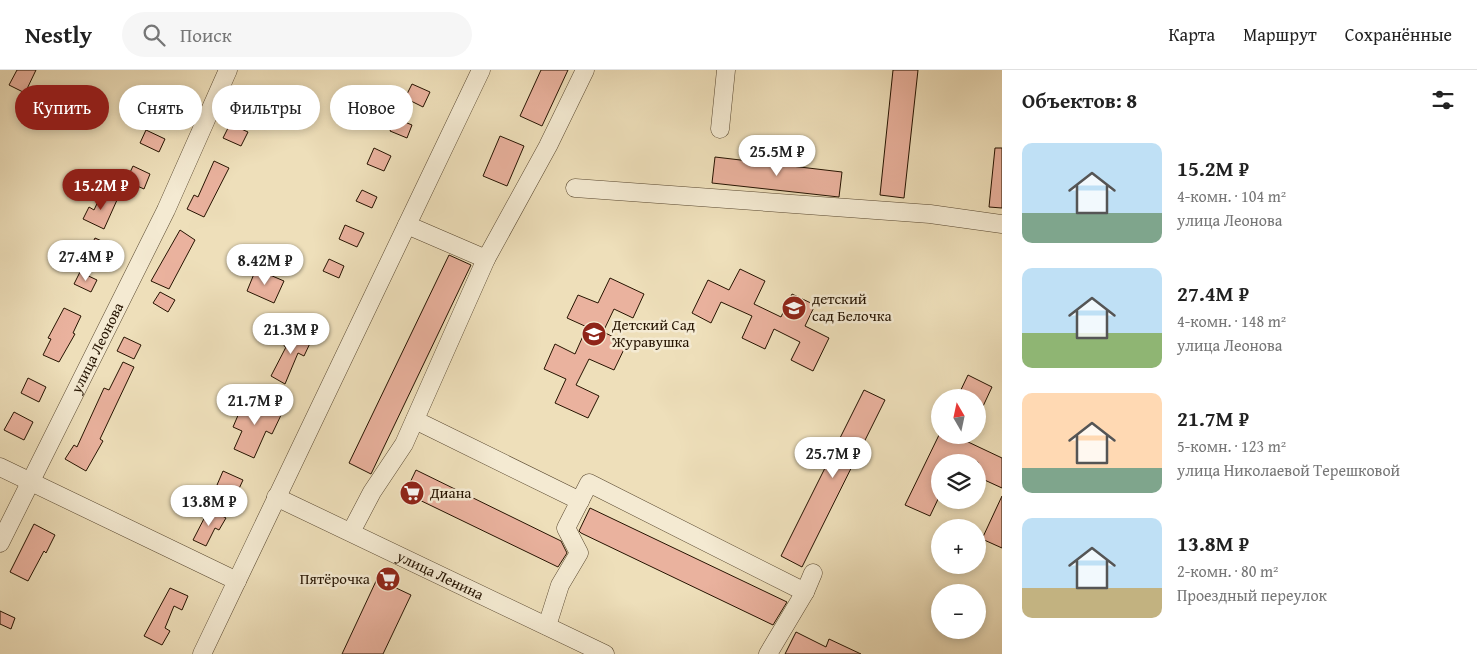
<!DOCTYPE html>
<html lang="ru">
<meta charset="utf-8">
<style>
body{margin:0;font-family:"Gentium Book Plus",serif;background:#f6f6f6;color:#222;height:100vh;display:flex;flex-direction:column;font-size:19px;white-space:nowrap}
*{box-sizing:border-box;margin:0}
p{font-size:16px;color:#767676}
.icon{flex:none;width:28px;height:28px;fill:none;stroke:currentColor;stroke-width:2;stroke-linecap:round;stroke-linejoin:round}
.map{position:relative;flex:1;overflow:hidden}
.side{display:flex;flex-direction:column;background:#fff;width:475px}
.side>*{flex:none}
.banner{position:absolute;left:15px;top:15px;width:475px;height:45px;display:flex;gap:10px}
.needle{width:32px;rotate:351deg}
.fabs{position:absolute;left:931px;top:319px;display:grid;gap:10px}
.fabs a{display:grid;place-items:center;width:55px;height:55px;border-radius:50%;background:#fff;box-shadow:0 2px 8px #0003;font-size:25px}
.price{position:absolute;translate:-50% -42px;padding:0 11px;border-radius:18px;background:#fff;color:#222;font-size:16px;line-height:32px;filter:drop-shadow(0 1px 2px #0008)}
.price::after{content:'';position:absolute;left:50%;top:30px;width:15px;height:11px;margin-left:-8px;background:inherit;clip-path:polygon(0 0,100% 0,50% 100%)}
.price.selected{background:#8f2418;color:#fff}
ul{padding:0;list-style:none}
li{display:flex;align-items:center;gap:15px;height:125px;padding:0 20px}
li span{display:grid;place-items:center;flex:none;width:140px;height:100px;border-radius:10px;color:#555}
li>.icon{margin-inline-start:auto}
span .icon{width:60px;height:60px;fill:#fffc;stroke-width:1}
li b{font-size:21px}
h2{display:flex;justify-content:space-between;align-items:center;height:60px;padding:0 20px;font-size:21px}
.chip{padding:0 18px;border-radius:22px;background:#fff;box-shadow:0 2px 8px #0003;font-size:18px;line-height:45px}
.chip.selected{background:#8f2418;color:#fff}
header{display:flex;align-items:center;gap:30px;box-sizing:border-box;height:70px;padding:0 25px;background:#fff;border-bottom:1px solid #e0e0e0}
header strong{font-size:24px}
nav{display:flex;gap:28px;margin-inline-start:auto;font-size:18px}
.search{width:350px;height:45px;background:#f6f6f6;display:flex;align-items:center;gap:12px;box-sizing:border-box;padding:0 18px;border-radius:28px;color:#767676;font-size:19px}
main{display:flex;flex:1;min-height:0}
.map>svg:first-child{display:block}
</style>
<header>
<strong>Nestly</strong>
<div class="search"><svg class="icon" aria-label="search" viewBox="0 0 24 24"><circle cx="10" cy="10" r="6"/><path d="M15 15l6 6"/></svg>Поиск</div>
<nav><a>Карта</a><a>Маршрут</a><a>Сохранённые</a></nav>
</header>
<main>
<div class="map">
<svg width="1002" height="584" viewBox="0 0 1002 584">
<rect width="100%" height="100%" fill="#eedfba"/>
<filter id="stains"><feTurbulence type="fractalNoise" baseFrequency=".004" numOctaves="4"/><feColorMatrix values="0 0 0 0 .2 0 0 0 0 .09 0 0 0 0 .02 0 0 0 .5 -.17"/></filter>
<radialGradient id="worn" r=".72"><stop offset=".6" stop-color="#630" stop-opacity="0"/><stop offset="1" stop-color="#630" stop-opacity=".3"/></radialGradient>
<path fill="#eab29e" stroke="#251300" d="M17 0H36L25 23 9 15Z
M541 0H568L542 56 520 46Z
M893 0H918L904 128 880 125Z
M412 14 430 22 423 37 405 28Z
M245 20 262 27 257 38 240 31Z
M165 22 183 30 176 46 158 38Z
M395 48 412 55 407 68 390 61Z
M230 54 248 62 241 76 223 68Z
M146 60 165 69 159 82 140 73Z
M500 66 524 76 507 116 483 106Z
M374 78 391 86 384 101 367 94Z
M995 78H1002V138L989 137Z
M715 87 842 102 839 127 712 113Z
M214 91 229 98 204 147 187 139 194 125 198 127Z
M133 96 150 104 144 119 126 111Z
M362 120 377 127 372 138 356 131Z
M102 123 117 130 104 159 83 149 89 137 94 140Z
M345 155 364 163 357 177 339 169Z
M180 160 195 170 169 219 151 211Z
M95 168 113 176 108 186 90 178Z
M449 185 471 195 371 404 349 393Z
M329 189 344 196 339 208 323 201Z
M256 199 284 211 274 233 247 221Z
M740 199 765 211 754 234 781 247 792 224 815 235 805 256 829 268 813 301 791 290 800 272 774 259 765 279 742 268 752 246 721 232 711 253 692 243 708 210 729 220Z
M80 202 97 210 91 222 74 214Z
M610 208 644 224 633 248 614 239 603 262 627 273 614 300 589 289 576 315 599 326 588 348 555 333 566 309 544 299 555 274 575 284 587 257 567 248 578 225 598 233Z
M160 222 175 230 168 242 153 233Z
M64 238 81 246 73 263 75 264 59 292 43 285 51 269 48 268Z
M292 259 312 269 304 286 298 283 285 314 271 306 286 277 284 276Z
M124 267 141 275 134 289 117 281Z
M123 292 134 297 100 369 103 371 86 401 65 389 74 375 77 377 104 318 109 320Z
M968 305 992 317 978 347V328H957Z
M28 308 46 317 39 332 21 323Z
M864 320 885 330 802 497 781 486Z
M256 328 283 341 272 364 266 361 254 388 234 379 242 361 233 357 242 336 250 340Z
M14 342 33 352 24 370 4 360Z
M939 365H969L966 371 1002 388V418L978 407V392H940V425L930 446 905 435Z
M416 400 561 471 567 483 558 497 405 423Z
M223 401 243 410 237 423 217 415Z
M1002 426V478L982 469Z
M590 438 787 532 773 555 581 463 579 461Z
M209 439 226 448 219 460 215 458 206 476 193 470Z
M34 454 55 465 46 483 44 481 28 511 10 502Z
M377 509 411 525 383 584H342Z
M170 518 188 526 182 540 174 536 165 558 170 561 162 575 144 566Z
M0 541 15 548 11 559 0 554Z
M796 562 826 577 829 569 861 584H785Z"/>
<g fill="none" stroke-linecap="round" stroke-linejoin="round">
<defs>
<g id="minor">
<path d="M720 59 726 0"/>
<path d="M575 118 930 144 1002 154"/>
<path d="M407 155 486 189 548 76 585 0"/>
<path d="M415 350 580 431"/>
<path d="M0 397 237 511"/>
<path id="s1" d="M276 427 605 584"/>
<path d="M351 462 372 422 404 374 486 189"/>
<path id="s2" d="M0 473 166 140 228 0"/>
<path d="M547 556 560 515 579 483 566 458 589 413 805 522"/>
<path d="M202 584 481 0"/>
<path d="M768 584 805 522 813 503"/>
</g>
</defs>
<use href="#minor" stroke="#57462e" stroke-width="19"/>
<use href="#minor" stroke="#f4ead2" stroke-width="18"/>
</g>
<defs>
<symbol id="school-disc" viewBox="-11 -11 22 22"><circle r="9.5" fill="#8f2418" stroke="#f4ead2"/><path d="M0-5L7-2L0 1L-7-2ZM-4 1L0 2.5L4 1V4Q0 6-4 4Z" fill="#fff"/></symbol>
<symbol id="supermarket-disc" viewBox="-11 -11 22 22"><circle r="9.5" fill="#8f2418" stroke="#f4ead2"/><path d="M-6-5.5h2.5l.6 2H6L4.5 2H-2.5L-4.4-4H-6ZM-1.5 3.2a1.3 1.3 0 1 0 .1 0ZM3 3.2a1.3 1.3 0 1 0 .1 0Z" fill="#fff"/></symbol>
</defs>
<g fill-rule="evenodd">
<use href="#school-disc" x="780" y="224" width="28" height="28"/>
<use href="#school-disc" x="580" y="250" width="28" height="28"/>
<use href="#supermarket-disc" x="398" y="409" width="28" height="28"/>
<use href="#supermarket-disc" x="374" y="495" width="28" height="28"/>
</g>
<g text-anchor="middle" stroke-width="5" stroke-linejoin="round" paint-order="stroke">
<g font-size="15" fill="#251300" stroke="#f4ead2" text-anchor="start">
<text x="812" y="234">детский<tspan x="812" dy="17">сад Белочка</tspan></text>
<text x="612" y="260">Детский Сад<tspan x="612" dy="17">Журавушка</tspan></text>
<text x="430" y="428">Диана</text>
<text x="370" y="514" text-anchor="end">Пятёрочка</text>
</g>
<g font-size="15" fill="#251300" stroke="#f4ead2">
<text dy="5" stroke="none"><textPath href="#s2" startOffset="218">улица Леонова</textPath></text>
<text dy="5" stroke="none"><textPath href="#s1" startOffset="182">улица Ленина</textPath></text>
</g>
</g>
<rect width="100%" height="100%" filter="url(#stains)"/>
<rect width="100%" height="100%" fill="url(#worn)"/>
</svg>
<div class="fabs">
<a><svg class="needle" viewBox="-14 -14 28 28"><path d="M0-13l5 13h-10z" fill="#e53935"/><path d="M0 13l5-13h-10z" fill="#767676"/></svg></a>
<a><svg class="icon" aria-label="layers" viewBox="0 0 24 24"><path d="M12 4l9 5-9 5-9-5zM3 14l9 5 9-5"/></svg></a>
<a>+</a>
<a>−</a>
</div>
<b class="price" style="left:777px;top:107px">25.5M ₽</b>
<b class="price selected" style="left:101px;top:141px">15.2M ₽</b>
<b class="price" style="left:86px;top:212px">27.4M ₽</b>
<b class="price" style="left:265px;top:216px">8.42M ₽</b>
<b class="price" style="left:291px;top:285px">21.3M ₽</b>
<b class="price" style="left:255px;top:356px">21.7M ₽</b>
<b class="price" style="left:833px;top:409px">25.7M ₽</b>
<b class="price" style="left:209px;top:457px">13.8M ₽</b>
<div class="banner">
<a class="chip selected">Купить</a>
<a class="chip">Снять</a>
<a class="chip">Фильтры</a>
<a class="chip">Новое</a>
</div>
</div>
<section class="side">
<h2>Объектов: 8<svg class="icon" aria-label="filters" viewBox="0 0 24 24"><path d="M4 7h16M4 17h16"/><circle cx="9" cy="7" r="2"/><circle cx="15" cy="17" r="2"/></svg></h2>
<ul>
<li><span style="background:linear-gradient(#bfe0f5 70%,#7fa58c 0)"><svg class="icon" aria-label="home" viewBox="0 0 24 24"><path d="M3 11l9-7 9 7M6 9v11h12V9"/></svg></span><div><b>15.2M ₽</b><p>4-комн. · 104 m²</p><p>улица Леонова</p></div></li>
<li><span style="background:linear-gradient(#bfe0f5 65%,#8fb573 0)"><svg class="icon" aria-label="home" viewBox="0 0 24 24"><path d="M3 11l9-7 9 7M6 9v11h12V9"/></svg></span><div><b>27.4M ₽</b><p>4-комн. · 148 m²</p><p>улица Леонова</p></div></li>
<li><span style="background:linear-gradient(#ffd9b3 75%,#7fa58c 0)"><svg class="icon" aria-label="home" viewBox="0 0 24 24"><path d="M3 11l9-7 9 7M6 9v11h12V9"/></svg></span><div><b>21.7M ₽</b><p>5-комн. · 123 m²</p><p>улица Николаевой Терешковой</p></div></li>
<li><span style="background:linear-gradient(#bfe0f5 70%,#c2b280 0)"><svg class="icon" aria-label="home" viewBox="0 0 24 24"><path d="M3 11l9-7 9 7M6 9v11h12V9"/></svg></span><div><b>13.8M ₽</b><p>2-комн. · 80 m²</p><p>Проездный переулок</p></div></li>
</ul>
</section>
</main>
